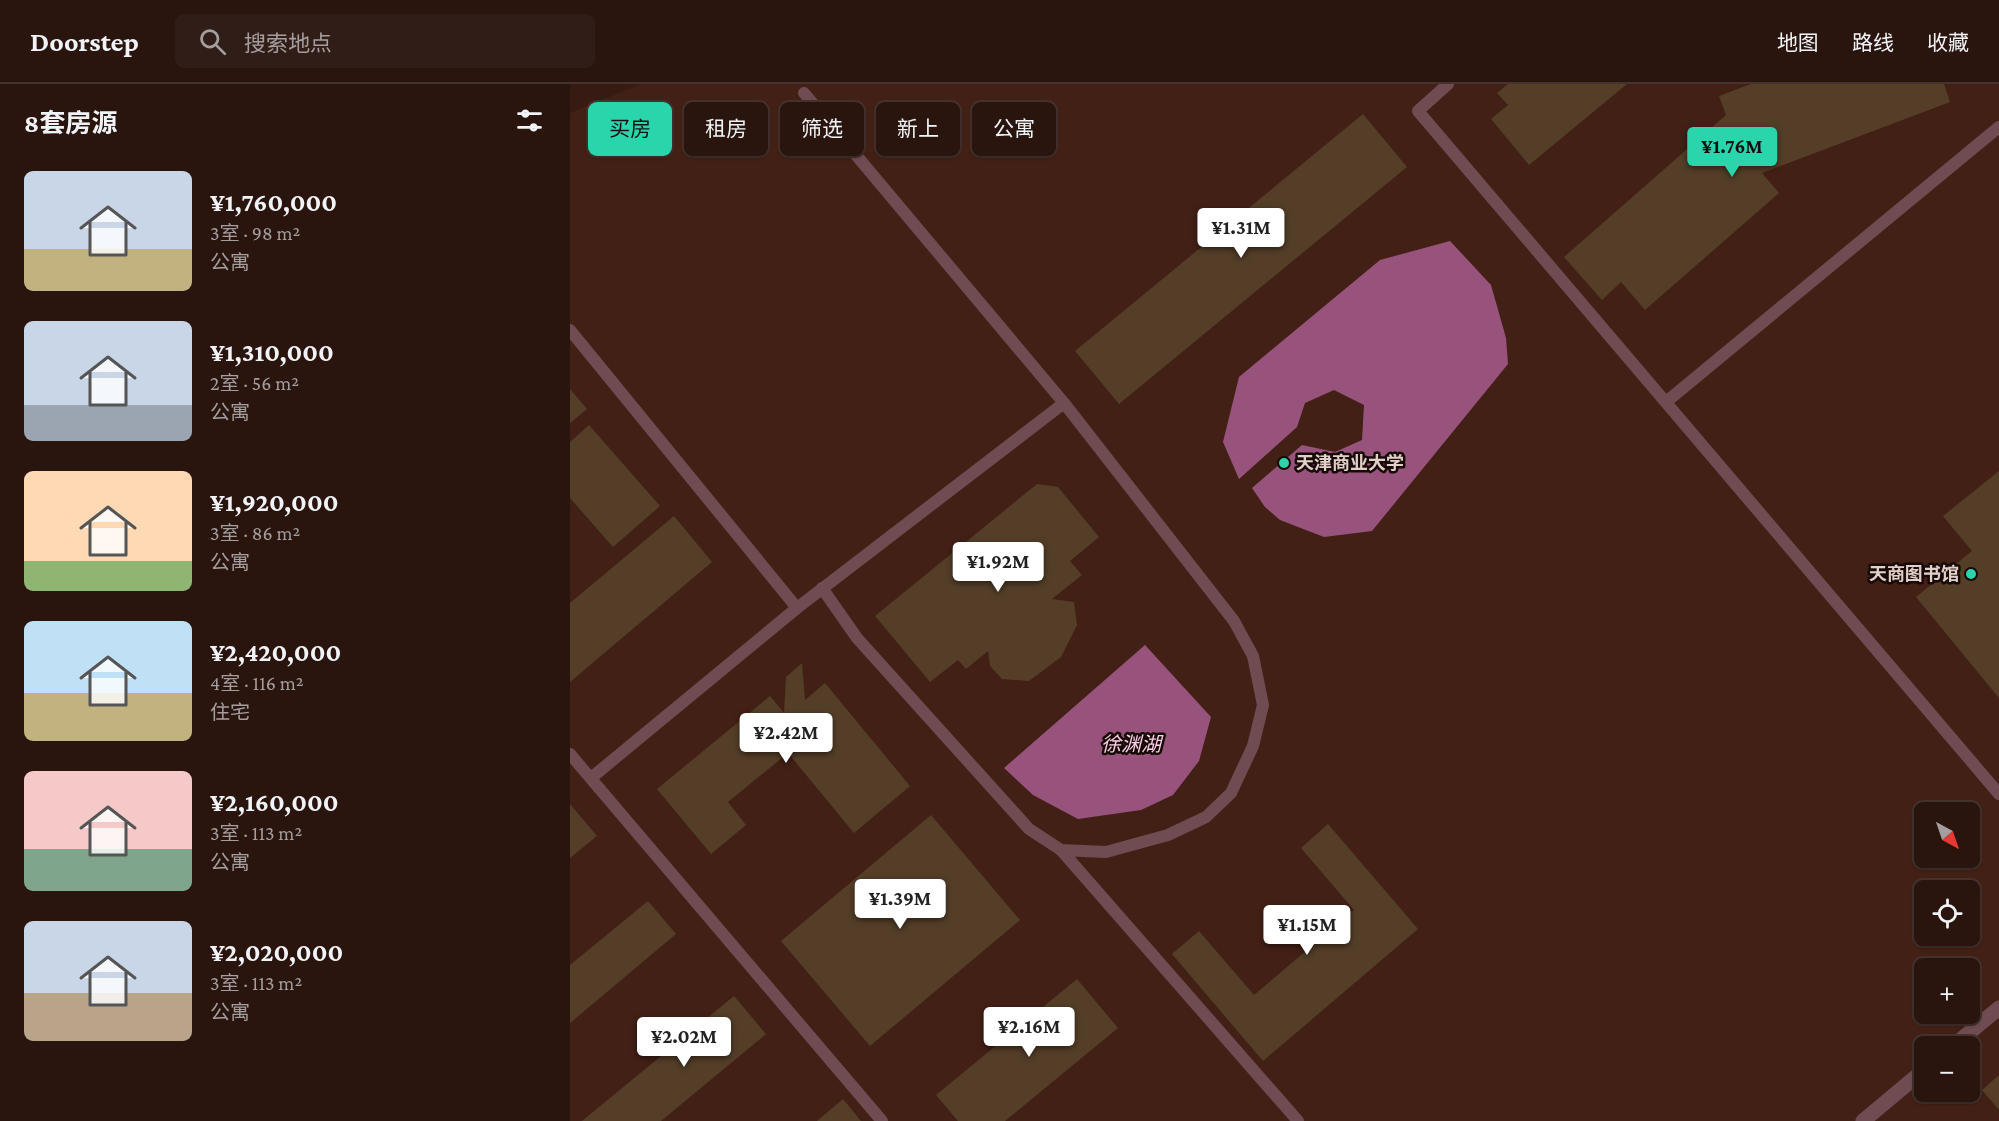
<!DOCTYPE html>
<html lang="zh">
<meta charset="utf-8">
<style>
body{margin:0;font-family:"Crimson Pro","Noto Sans SC",serif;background:#311d17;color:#f1f3f6;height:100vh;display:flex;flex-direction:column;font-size:22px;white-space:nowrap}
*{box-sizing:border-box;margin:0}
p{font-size:20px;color:#a59e9e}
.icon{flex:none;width:33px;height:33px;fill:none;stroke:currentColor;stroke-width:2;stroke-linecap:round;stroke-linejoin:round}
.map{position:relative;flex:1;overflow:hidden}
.details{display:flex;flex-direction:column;background:#29140e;width:570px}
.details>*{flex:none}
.guide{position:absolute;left:18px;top:18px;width:570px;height:54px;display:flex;gap:12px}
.needle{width:39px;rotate:140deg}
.tools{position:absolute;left:1344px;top:718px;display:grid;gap:12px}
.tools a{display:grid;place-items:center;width:66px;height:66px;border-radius:9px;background:#29140e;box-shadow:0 2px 4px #0004,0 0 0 2px #45332e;font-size:30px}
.price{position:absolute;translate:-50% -51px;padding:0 14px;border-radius:6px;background:#fff;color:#222;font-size:20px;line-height:39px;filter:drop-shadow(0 2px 3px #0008)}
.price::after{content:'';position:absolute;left:50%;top:36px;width:18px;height:14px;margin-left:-9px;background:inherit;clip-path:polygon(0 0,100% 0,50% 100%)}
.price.current{background:#2bd5ac;color:#111}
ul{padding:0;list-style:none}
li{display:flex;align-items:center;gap:18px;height:150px;padding:0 24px}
li span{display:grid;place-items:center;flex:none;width:168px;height:120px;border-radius:9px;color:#555}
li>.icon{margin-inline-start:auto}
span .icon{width:72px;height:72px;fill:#fffc;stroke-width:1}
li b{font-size:26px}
h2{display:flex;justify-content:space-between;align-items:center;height:72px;padding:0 24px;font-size:26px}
.pill{padding:0 21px;border-radius:9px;background:#29140e;box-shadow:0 2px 4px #0004,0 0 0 2px #45332e;font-size:21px;line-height:54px}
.pill.current{background:#2bd5ac;color:#111}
header{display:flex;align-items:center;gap:36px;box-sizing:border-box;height:84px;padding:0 30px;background:#29140e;border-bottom:2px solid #45332e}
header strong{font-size:28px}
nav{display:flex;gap:33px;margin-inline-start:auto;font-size:21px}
.search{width:420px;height:54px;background:#311d17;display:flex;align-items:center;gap:15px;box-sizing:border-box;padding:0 21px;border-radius:9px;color:#a59e9e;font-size:22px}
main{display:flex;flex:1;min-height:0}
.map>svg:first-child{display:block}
</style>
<header>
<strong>Doorstep</strong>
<div class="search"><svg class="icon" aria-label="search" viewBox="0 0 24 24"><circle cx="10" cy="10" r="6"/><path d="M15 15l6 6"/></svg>搜索地点</div>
<nav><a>地图</a><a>路线</a><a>收藏</a></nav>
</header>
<main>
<section class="details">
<h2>8套房源<svg class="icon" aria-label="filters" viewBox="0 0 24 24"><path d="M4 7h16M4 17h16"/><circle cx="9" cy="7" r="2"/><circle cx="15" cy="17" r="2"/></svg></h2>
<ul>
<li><span style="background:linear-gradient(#c9d6e8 65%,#c2b280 0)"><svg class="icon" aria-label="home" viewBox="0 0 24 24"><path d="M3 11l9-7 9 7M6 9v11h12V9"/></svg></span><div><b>¥1,760,000</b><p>3室 · 98 m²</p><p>公寓</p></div></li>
<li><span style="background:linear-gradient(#c9d6e8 70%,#9aa5b1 0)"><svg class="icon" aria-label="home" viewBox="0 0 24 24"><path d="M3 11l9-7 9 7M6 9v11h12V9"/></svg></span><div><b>¥1,310,000</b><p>2室 · 56 m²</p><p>公寓</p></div></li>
<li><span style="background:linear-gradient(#ffd9b3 75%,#8fb573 0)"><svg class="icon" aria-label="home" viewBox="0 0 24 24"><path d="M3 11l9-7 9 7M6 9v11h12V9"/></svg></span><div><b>¥1,920,000</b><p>3室 · 86 m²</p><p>公寓</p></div></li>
<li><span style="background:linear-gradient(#bfe0f5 60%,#c2b280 0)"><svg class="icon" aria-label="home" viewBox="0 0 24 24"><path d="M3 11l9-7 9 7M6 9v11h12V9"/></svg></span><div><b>¥2,420,000</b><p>4室 · 116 m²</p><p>住宅</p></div></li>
<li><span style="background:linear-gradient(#f6c9c9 65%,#7fa58c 0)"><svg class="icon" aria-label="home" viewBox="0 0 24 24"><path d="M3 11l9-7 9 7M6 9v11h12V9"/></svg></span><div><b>¥2,160,000</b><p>3室 · 113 m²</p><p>公寓</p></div></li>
<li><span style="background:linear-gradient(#c9d6e8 60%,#b9a48a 0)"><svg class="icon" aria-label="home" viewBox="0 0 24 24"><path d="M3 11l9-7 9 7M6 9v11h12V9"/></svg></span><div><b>¥2,020,000</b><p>3室 · 113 m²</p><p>公寓</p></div></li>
</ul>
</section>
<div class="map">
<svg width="1429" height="1037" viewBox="0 0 1429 1037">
<rect width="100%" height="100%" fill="#371b13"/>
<path fill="#432016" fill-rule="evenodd" d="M71 0H1429V1037H0V29ZM1354 729H1400V774H1354ZM1354 807H1400V852H1354ZM1354 885H1400V930H1354ZM1354 963H1400V1008H1354Z"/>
<path fill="#98537d" d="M880 157 921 201 936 254 938 280 802 447 754 453 710 436 695 423 682 404 732 361 765 368 792 356 794 321 764 306 735 319 727 343 669 395 653 358 669 293 810 176Z
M575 561 641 633 629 677 603 711 571 726 508 735 463 711 434 684Z"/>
<path fill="#543e28" d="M938 0H1057L959 81 921 35 938 21 927 9Z
M1181 0H1374L1380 18 1192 89 1209 109 1075 226 1051 198 1032 216 994 173 1156 31 1149 12Z
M793 30 837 83 549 320 505 267Z
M0 305 17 325 0 339Z
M19 341 90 422 43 463 0 414V358Z
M1429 387V614L1346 513 1402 467 1373 432Z
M467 400 488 403 529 453 500 477 512 491 482 515 504 518 507 541 491 573 459 597 432 595 420 582 418 567 396 585 388 576 360 598 305 532Z
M104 432 142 478 0 598V519Z
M232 579 235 616 255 599 340 702 284 749 218 669 158 718 176 741 141 770 87 705 200 612 214 629 216 593Z
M0 720 27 752 0 774Z
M361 731 450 836 300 962 211 857Z
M758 740 848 845 693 977 602 870 629 847 684 911 784 826 731 764Z
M78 817 106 850 0 939V881Z
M507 895 548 944 435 1037H388L366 1011Z
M164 912 196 950 91 1037H12Z
M1429 991V1026L1412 1006Z
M273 1015 291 1037H247Z"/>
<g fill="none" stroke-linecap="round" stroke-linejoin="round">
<path stroke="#6f4c51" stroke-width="12" d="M878 0 848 27 1429 710
M0 246 227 524 21 694
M1096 318 1429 43
M252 504 287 554 459 745 491 766 536 768 598 751 636 733 661 709 683 662 693 621 683 572 664 537 494 319
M227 524 494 319 234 9
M0 670 312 1037
M491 766 728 1037"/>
<path stroke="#6f4c51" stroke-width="15" d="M1382 963 1429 924
M1293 1037 1354 986"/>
</g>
<g fill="#2bd5ac" stroke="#160906" stroke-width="2">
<circle cx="714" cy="379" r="6"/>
<circle cx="1401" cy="490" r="6"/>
</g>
<g text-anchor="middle" stroke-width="5" stroke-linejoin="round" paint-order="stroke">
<g font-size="18" font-weight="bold" fill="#e2cfc9" stroke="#160906" text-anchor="start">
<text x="726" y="385">天津商业大学</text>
<text x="1389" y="496" text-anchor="end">天商图书馆</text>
</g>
<g font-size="20" font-style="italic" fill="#f8cfe6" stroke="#160906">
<text x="561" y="667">徐渊湖</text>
</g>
</g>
</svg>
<div class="tools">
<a><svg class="needle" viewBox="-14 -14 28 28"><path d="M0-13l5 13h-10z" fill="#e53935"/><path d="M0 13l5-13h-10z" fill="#a59e9e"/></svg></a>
<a><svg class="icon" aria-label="locate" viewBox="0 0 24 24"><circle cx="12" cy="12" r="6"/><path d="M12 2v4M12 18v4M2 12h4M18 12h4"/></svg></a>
<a>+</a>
<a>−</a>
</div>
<b class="price current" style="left:1162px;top:94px">¥1.76M</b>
<b class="price" style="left:671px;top:175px">¥1.31M</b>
<b class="price" style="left:428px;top:509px">¥1.92M</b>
<b class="price" style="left:216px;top:680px">¥2.42M</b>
<b class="price" style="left:330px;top:846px">¥1.39M</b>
<b class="price" style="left:737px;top:872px">¥1.15M</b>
<b class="price" style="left:459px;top:974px">¥2.16M</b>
<b class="price" style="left:114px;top:984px">¥2.02M</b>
<div class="guide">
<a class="pill current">买房</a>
<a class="pill">租房</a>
<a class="pill">筛选</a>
<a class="pill">新上</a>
<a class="pill">公寓</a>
</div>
</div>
</main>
